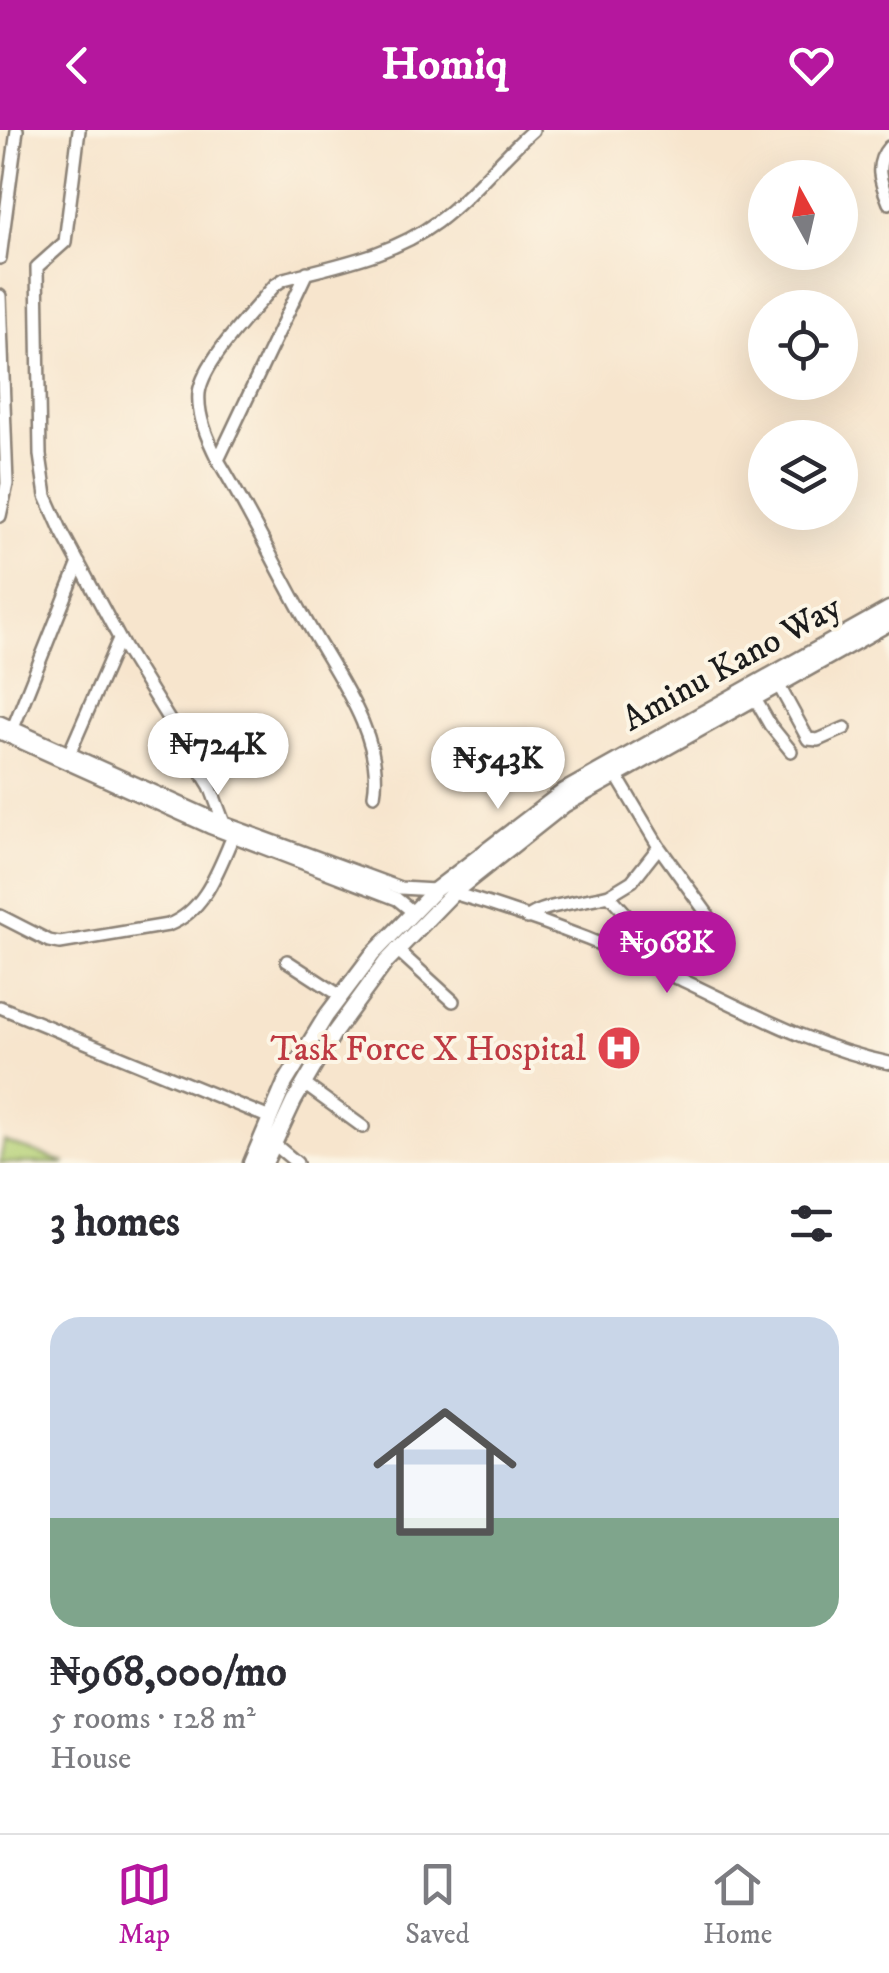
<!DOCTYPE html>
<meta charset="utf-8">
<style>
body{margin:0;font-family:"IM FELL DW Pica",serif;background:#f2f2f3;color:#2b2b33;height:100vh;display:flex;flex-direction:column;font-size:38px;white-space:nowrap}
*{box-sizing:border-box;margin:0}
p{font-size:32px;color:#7c7c81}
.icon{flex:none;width:55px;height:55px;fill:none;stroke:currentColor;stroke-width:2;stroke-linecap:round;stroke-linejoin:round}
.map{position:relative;height:1033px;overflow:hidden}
.sheet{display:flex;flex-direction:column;background:#fff;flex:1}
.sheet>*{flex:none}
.needle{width:65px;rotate:352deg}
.controls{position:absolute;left:748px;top:30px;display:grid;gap:20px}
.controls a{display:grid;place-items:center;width:110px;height:110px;border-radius:50%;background:#fff;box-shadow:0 10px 40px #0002;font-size:50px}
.price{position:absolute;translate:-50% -85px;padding:0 22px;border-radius:35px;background:#fff;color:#222;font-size:32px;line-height:65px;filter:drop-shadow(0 2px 5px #0008)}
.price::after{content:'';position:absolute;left:50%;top:60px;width:30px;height:22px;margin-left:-15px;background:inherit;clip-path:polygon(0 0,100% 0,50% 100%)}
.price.on{background:#b5179e;color:#fff}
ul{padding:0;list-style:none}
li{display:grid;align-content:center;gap:20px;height:530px;padding:0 50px}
li span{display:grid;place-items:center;height:310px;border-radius:30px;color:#555}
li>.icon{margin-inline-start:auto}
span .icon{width:180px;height:180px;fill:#fffc;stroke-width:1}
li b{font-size:42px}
h2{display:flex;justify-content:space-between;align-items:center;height:120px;padding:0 50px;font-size:42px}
header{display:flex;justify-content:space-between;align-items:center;height:130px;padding:0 50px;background:#b5179e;color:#fff;font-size:45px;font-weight:800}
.dock{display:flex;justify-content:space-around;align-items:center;height:140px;border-top:2px solid #e1e1e2;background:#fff;font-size:28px;color:#7c7c81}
.dock a{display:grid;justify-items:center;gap:5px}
.dock .on{color:#b5179e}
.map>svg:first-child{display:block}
</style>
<header><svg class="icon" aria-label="back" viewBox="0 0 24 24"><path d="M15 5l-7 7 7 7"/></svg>Homiq<svg class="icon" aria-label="heart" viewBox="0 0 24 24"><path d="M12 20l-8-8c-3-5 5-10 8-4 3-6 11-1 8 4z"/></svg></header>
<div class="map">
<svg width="889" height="1033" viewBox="0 0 889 1033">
<rect width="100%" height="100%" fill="#fcf5e5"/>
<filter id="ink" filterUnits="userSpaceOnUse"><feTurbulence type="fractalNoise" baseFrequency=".01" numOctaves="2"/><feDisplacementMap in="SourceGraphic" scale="20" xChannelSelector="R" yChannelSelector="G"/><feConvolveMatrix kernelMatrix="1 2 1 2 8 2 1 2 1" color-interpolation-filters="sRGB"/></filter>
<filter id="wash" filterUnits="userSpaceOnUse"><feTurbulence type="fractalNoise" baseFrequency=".0048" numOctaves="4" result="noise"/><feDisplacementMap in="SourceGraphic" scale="40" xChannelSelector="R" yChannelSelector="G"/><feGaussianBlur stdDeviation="2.25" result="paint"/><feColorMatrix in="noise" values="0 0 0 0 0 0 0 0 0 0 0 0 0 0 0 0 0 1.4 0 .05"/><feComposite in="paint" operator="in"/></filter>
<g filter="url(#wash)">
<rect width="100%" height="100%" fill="#f7e5cd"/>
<path fill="#b4d076" stroke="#687649" stroke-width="2.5" d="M4 1011 66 1033H0Z"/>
</g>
<g filter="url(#ink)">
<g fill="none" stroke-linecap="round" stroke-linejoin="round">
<defs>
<path id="minor" d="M79 0 65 112 37 137 40 325 46 366 62 402 125 519 210 656 224 693
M889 17C873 35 881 53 889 73
M0 128 17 0
M0 166 7 354 0 386
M218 330 307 142
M778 554 808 609 818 610 845 598
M754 567 770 595 791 621
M0 592 224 693 400 758 435 760
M13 598 79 433
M0 603 209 697 397 769 413 782
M69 624 119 509
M616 645 659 717 708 785
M374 665C385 605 331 537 304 487 275 435 249 381 218 330 208 310 197 286 199 263 203 231 254 180 275 155L284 149C336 135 393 125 437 92 472 66 500 29 533 0
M453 763C529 785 605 814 676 847 746 880 812 917 889 933
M609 765 632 751 659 717
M0 786 49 811 60 813 168 795C205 781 218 740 233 706
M527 788C541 775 588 771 609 765L638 797
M396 819 453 871
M287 831 341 866
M676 848 684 809 681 795
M0 877 270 988
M304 954 363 997
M273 1013 297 1033"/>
<path id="major" d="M251 1033 285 953 326 886 372 825 435 760 564 661 889 479
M265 1033 294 971 334 903 386 832 453 763 564 675 889 493"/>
</defs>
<use href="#minor" stroke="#8a8074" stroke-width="16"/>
<use href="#major" stroke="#8a8074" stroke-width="19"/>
<use href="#minor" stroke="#fff" stroke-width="11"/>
<use href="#major" stroke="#fff" stroke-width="14"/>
</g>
</g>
<defs>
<symbol id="hospital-disc" viewBox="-11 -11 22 22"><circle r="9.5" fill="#e0444e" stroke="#fcf5e5"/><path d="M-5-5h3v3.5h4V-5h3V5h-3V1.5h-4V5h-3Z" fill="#fff"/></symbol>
</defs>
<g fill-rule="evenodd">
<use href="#hospital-disc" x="594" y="893" width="50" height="50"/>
</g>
<g text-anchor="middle" stroke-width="8" stroke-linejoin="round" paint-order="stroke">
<g font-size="35" fill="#1c1c1c" stroke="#fcf5e5">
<text transform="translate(731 532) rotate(-29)" y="12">Aminu Kano Way</text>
</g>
<g font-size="35" fill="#be3a42" stroke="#fcf5e5" text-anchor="end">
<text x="586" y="930">Task Force X Hospital</text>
</g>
</g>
</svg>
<div class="controls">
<a><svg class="needle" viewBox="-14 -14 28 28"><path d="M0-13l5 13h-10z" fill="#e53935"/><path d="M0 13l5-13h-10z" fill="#7c7c81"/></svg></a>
<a><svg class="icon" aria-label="locate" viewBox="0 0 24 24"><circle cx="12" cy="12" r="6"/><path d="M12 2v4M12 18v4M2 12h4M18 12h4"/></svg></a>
<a><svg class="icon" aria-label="layers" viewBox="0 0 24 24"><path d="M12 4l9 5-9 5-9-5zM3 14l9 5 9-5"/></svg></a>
</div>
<b class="price" style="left:218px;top:668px">₦724K</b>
<b class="price" style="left:498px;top:682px">₦543K</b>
<b class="price on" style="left:667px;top:866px">₦968K</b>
</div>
<section class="sheet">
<h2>3 homes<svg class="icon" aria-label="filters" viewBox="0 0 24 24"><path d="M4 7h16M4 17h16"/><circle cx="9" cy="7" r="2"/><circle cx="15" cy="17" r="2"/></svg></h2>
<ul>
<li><span style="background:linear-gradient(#c9d6e8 65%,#7fa58c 0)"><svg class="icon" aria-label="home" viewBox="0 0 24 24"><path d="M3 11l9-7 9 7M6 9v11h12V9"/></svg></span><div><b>₦968,000/mo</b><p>5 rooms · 128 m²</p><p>House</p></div></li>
</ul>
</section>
<nav class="dock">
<a class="on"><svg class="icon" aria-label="map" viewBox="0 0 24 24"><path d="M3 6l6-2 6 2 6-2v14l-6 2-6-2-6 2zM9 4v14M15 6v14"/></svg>Map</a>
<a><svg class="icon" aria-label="saved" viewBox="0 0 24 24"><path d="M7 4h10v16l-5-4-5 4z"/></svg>Saved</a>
<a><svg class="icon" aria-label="home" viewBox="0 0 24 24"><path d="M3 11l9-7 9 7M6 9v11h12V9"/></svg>Home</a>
</nav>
